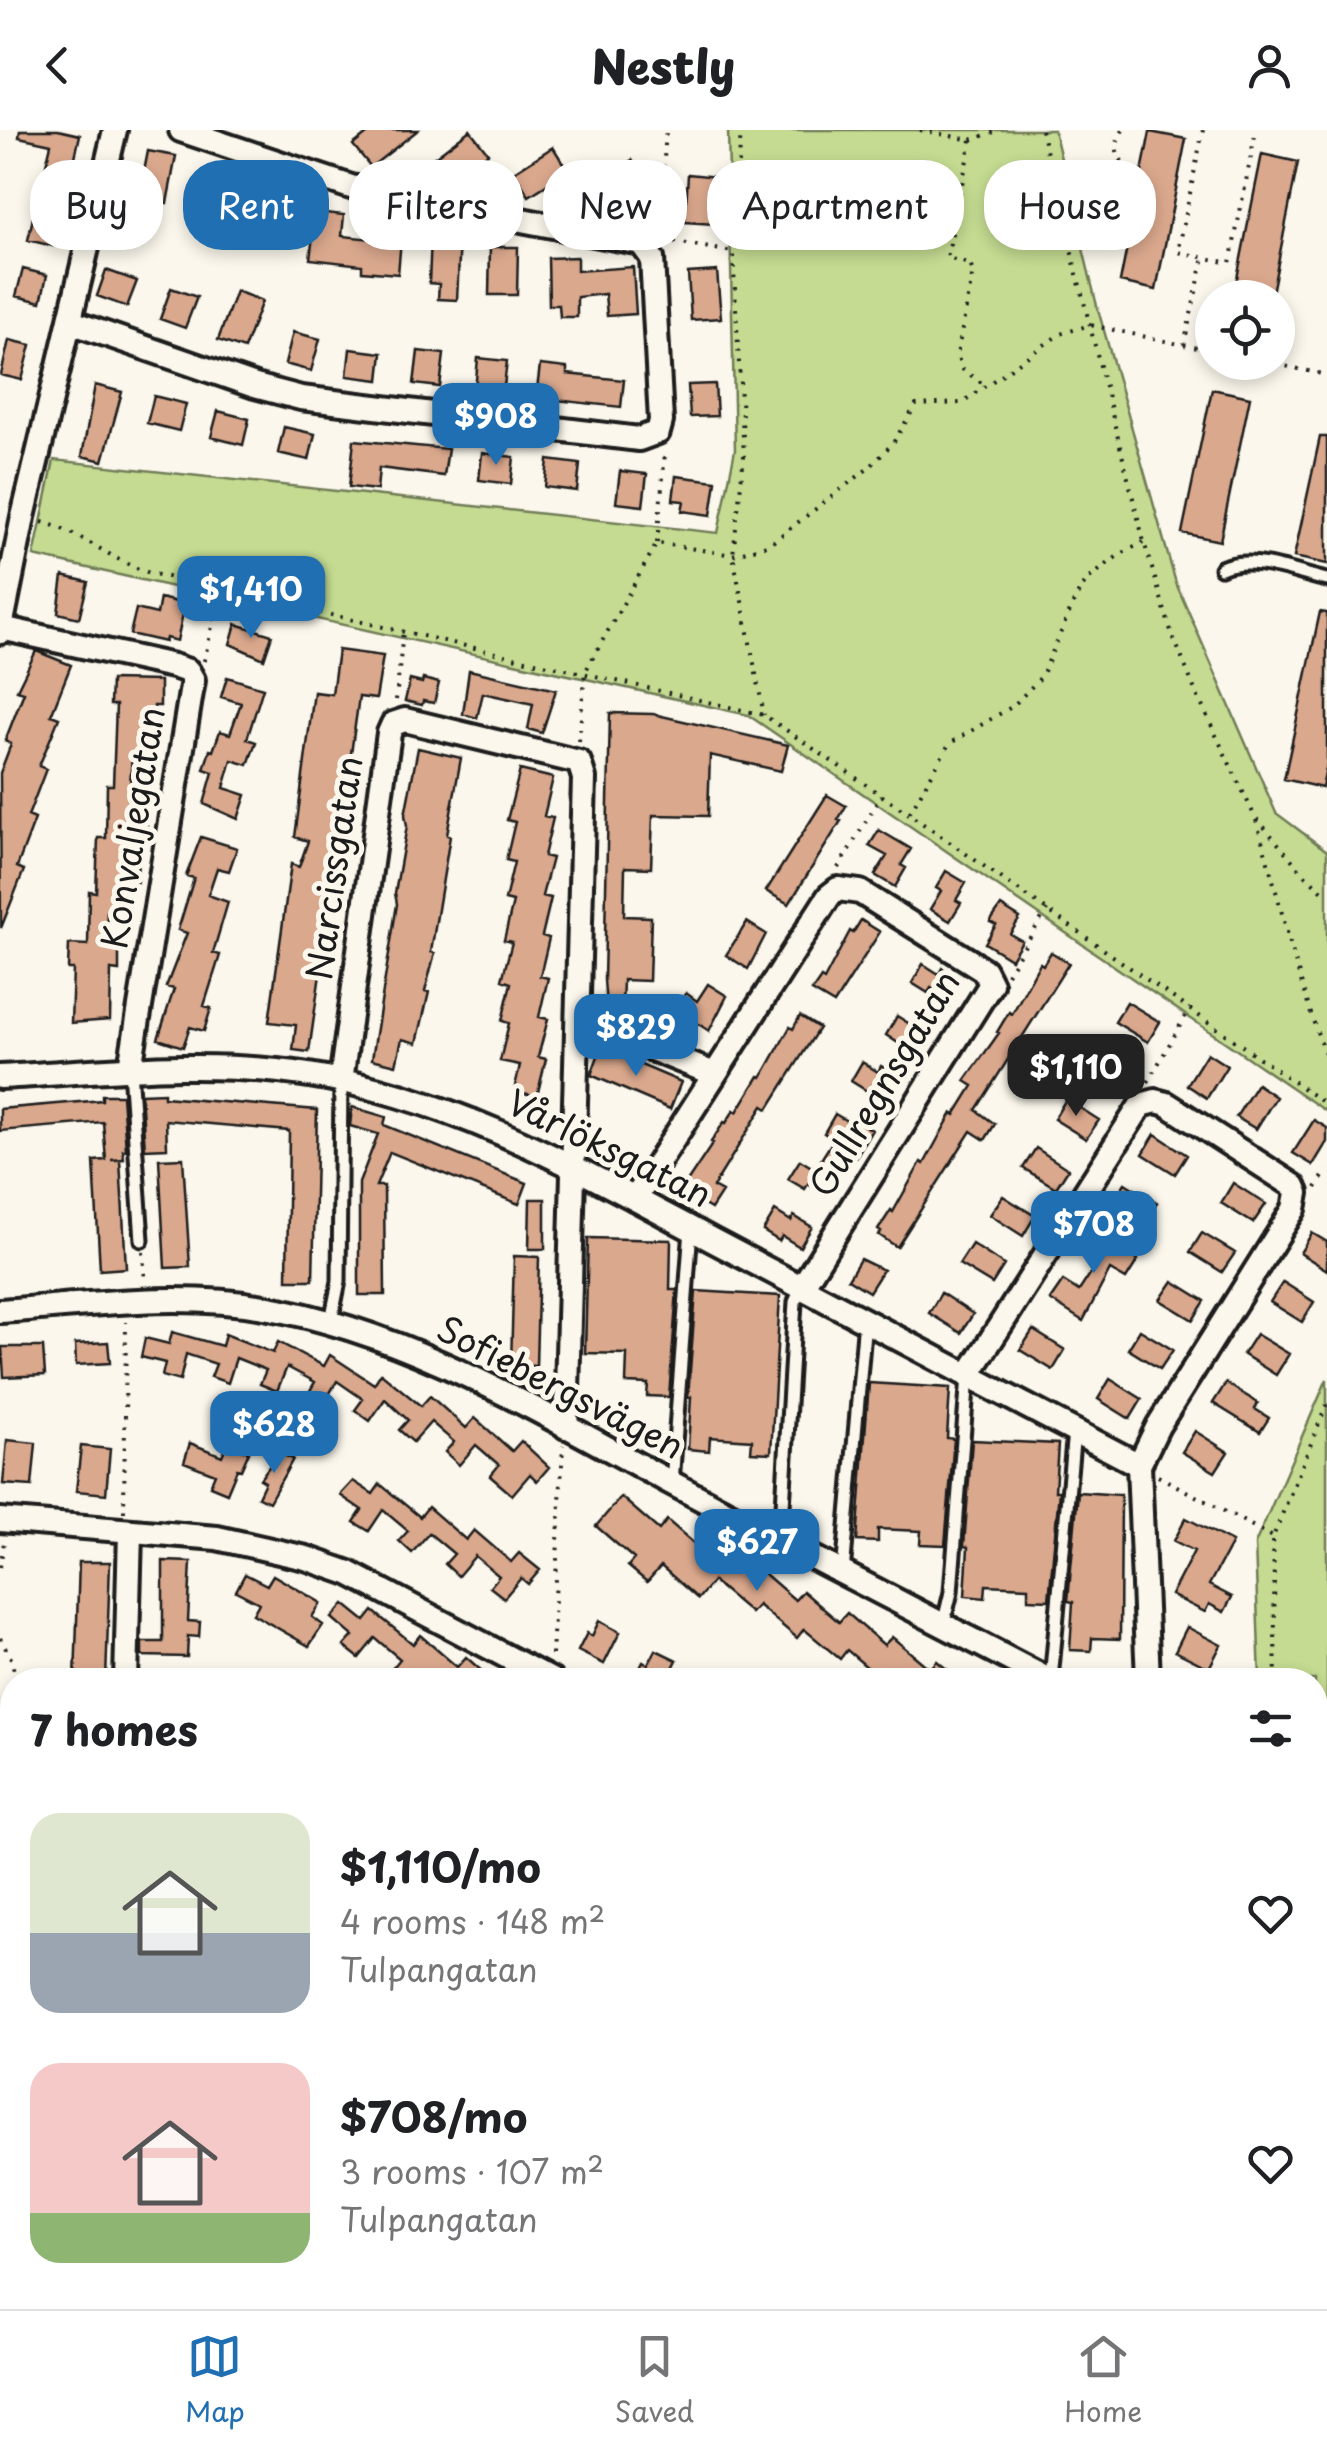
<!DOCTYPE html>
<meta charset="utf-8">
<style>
body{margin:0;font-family:"Playpen Sans",sans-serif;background:#f6f6f6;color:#202124;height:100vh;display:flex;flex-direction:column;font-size:38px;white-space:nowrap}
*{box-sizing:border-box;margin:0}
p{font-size:32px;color:#757577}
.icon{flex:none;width:55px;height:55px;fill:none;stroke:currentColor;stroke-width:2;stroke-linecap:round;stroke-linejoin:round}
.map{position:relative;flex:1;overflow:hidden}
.panel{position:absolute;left:0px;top:1538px;width:1328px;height:642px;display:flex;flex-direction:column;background:#fff;border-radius:40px 40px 0 0;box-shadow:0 5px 15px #0003}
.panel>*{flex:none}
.hud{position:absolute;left:30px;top:30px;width:1268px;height:90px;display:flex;gap:20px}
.buttons{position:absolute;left:1195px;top:150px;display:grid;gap:20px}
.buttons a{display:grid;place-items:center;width:100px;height:100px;border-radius:50%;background:#fff;box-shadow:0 5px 15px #0003;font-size:50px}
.price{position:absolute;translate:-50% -85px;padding:0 22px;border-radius:20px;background:#1f6fb2;color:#fff;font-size:32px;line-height:65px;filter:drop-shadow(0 2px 5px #0008)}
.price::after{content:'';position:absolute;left:50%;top:60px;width:30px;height:22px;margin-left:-15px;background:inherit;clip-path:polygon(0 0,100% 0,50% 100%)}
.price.current{background:#222;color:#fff}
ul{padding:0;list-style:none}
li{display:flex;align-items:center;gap:30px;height:250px;padding:0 30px}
li span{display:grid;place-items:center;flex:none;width:280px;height:200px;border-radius:30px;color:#555}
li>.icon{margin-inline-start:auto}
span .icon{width:120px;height:120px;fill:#fffc;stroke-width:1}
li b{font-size:42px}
h2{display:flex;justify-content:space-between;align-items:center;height:120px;padding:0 30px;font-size:42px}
.pill{padding:0 35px;border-radius:40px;background:#fff;box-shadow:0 5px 15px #0003;font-size:35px;line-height:90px}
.pill.current{background:#1f6fb2;color:#fff}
header{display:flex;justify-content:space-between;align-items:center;height:130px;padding:0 30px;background:#fff;font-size:45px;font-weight:800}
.menu{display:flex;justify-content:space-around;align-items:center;height:140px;border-top:2px solid #e0e0e0;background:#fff;font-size:28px;color:#757577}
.menu a{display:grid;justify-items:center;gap:5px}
.menu .current{color:#1f6fb2}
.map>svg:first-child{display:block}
</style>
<header><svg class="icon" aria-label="back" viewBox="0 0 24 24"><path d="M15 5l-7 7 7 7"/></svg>Nestly<svg class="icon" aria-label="person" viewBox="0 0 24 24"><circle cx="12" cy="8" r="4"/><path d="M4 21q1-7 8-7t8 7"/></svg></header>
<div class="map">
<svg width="1327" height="2179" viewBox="0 0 1327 2179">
<rect width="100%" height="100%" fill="#fbf7ec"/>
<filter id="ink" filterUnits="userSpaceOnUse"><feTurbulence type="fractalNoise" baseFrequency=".01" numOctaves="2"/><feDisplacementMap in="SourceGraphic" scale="20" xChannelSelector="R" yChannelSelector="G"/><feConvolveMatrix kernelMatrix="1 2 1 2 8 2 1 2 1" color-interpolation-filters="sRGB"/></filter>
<g filter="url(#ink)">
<path fill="#c4db91" stroke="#707c56" stroke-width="2.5" d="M728 0H1054L1097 176 1176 453 1276 683 1327 721V982L748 585 34 426 54 330 718 403 735 320Z
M1327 1249V1918L1315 1919V1550H1260L1255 1414Z
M1315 1988 1327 1989V2179H1307L1299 2168H1315Z
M69 2168H1251L1235 2179H70Z"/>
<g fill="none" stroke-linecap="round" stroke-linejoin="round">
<path stroke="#64849c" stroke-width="6" d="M1028 2179 1082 2168"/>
</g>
<path fill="#daa88d" stroke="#1c1c1c" stroke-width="2.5" d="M20 0H58L80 5 71 45 45 39 51 14 19 7Z
M372 0H418L371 37 353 15Z
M470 0 488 23 450 52 432 29Z
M1150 2 1186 9 1156 160 1120 152Z
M553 17 568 41 529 66 514 42Z
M148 21 176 26 167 73 139 67Z
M1262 24 1298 32 1271 168H1233Z
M632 30 647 54 607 80 591 56Z
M204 41 232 45 225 92 196 88Z
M688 44 718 47 714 94 685 92Z
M259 62 287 66 281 113 253 110Z
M37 70 63 76 53 116 28 110Z
M316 82 344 85 342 106 372 109 373 94 402 97 398 144 362 141V135L310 129Z
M431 106 460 107 457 170 438 169 439 154 429 153Z
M490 117H518L517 165H489Z
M577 127V141L633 137 636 184 607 186 605 164 577 167V187H560L559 175H549L548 128Z
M23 139 47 145 41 172 16 166Z
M106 140 137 151 127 177 97 166Z
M717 141 721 188 691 190 688 143Z
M171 158 197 167 185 198 160 189Z
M236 161 262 171 244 219 218 210Z
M293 202 320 209 311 241 285 234Z
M9 210 31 215 22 250 1 245Z
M350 219 382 223 379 250 347 246Z
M418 221 444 224 440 257 414 254Z
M478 228 507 231 503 265 475 261Z
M540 235 567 238V244L624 250 621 277 536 268Z
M715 254 717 286 690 287 688 255Z
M95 255 122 262 103 331 82 326Z
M1212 259 1250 267 1220 411 1182 403Z
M154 266 186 274 179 301 147 293Z
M218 281 249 289 243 315 211 307Z
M284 297 315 304 309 330 278 323Z
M1320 307H1327V434L1294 427Z
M354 310 448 319 444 346 379 338 377 360 349 357Z
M482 323 514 327 511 354 479 350Z
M548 330 580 334 577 361 545 357Z
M620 341 647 344 643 376 616 373Z
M676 346 716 351 711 385 682 381 684 371 673 370Z
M63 446 88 452 79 488 58 483Z
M160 468 185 474 177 511 166 508 165 512 130 504 136 479 157 484Z
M1320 482 1327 483V634L1322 658 1284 649Z
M236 494 272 505 264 529 230 514Z
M338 520 383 526 376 569 359 567 309 922 293 920 296 895 269 892 291 734 299 737 308 711 295 707 314 562 332 564Z
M36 521 71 535 51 585 59 588 39 636 46 639 28 686 35 689 17 737 24 740 1 798 0 643 11 614 5 611 24 562 17 560Z
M469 540 556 560 542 603 528 599 533 574 483 563 477 588 463 584Z
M227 547 263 558 247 609 256 612 248 635 232 630 224 658 246 665 238 689 204 674 213 642 204 639 210 620 213 621 220 601 230 604 241 573 221 567Z
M423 549 439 553 434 573 423 571 422 575 405 571 410 550 422 553Z
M111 550 160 551V576H154L152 625 132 624 130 655 145 656 147 698H139L137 752H128L127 783 107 782 105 815 119 816V841L111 840 110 890 71 893 73 839H68L69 814 88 815 89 761 96 762 98 708H106L107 655H113L116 575H110Z
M610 583 653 584 788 615 781 641 710 625 708 686 653 685 651 738 625 737 624 786 651 787 649 851 623 850 622 876H606L604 850Z
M418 618 461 628 447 705 450 706 431 822 435 823 425 861 429 862 417 913 402 909 396 935 372 929 397 774 395 763 407 696 405 685Z
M520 640 553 648 544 686 553 688 544 726 552 728 542 766 551 768 542 806 549 808 540 846 548 848 539 887 548 889 538 927 546 929 537 966 514 961 520 935 500 931 509 893 502 891 511 853 502 850 512 812 504 810 513 772 505 770 514 732 506 730 515 692 507 690Z
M827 665 846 676 838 690 841 691 789 774 766 761Z
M879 700 911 719 901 735 906 738 895 757 875 745 887 726 869 716Z
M201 707 237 718 229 741 217 738 208 765 228 772 213 823 220 825 204 876 211 878 204 901 190 897 183 917 158 909 174 859 166 857 187 803 178 800 194 748 186 746Z
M946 741 966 753 956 770 961 773 950 791 930 779 941 761 936 758Z
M1001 776 1020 788 1010 804 1022 811 1011 829 985 813 996 795 990 792Z
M861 790 880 802 834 874 812 861 821 848 824 850 850 801 853 803Z
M747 792 766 804 748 839 726 825Z
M1051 822 1069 833 976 980 995 994 985 1010 971 1001 897 1117 879 1105 881 1102 878 1100 891 1080 893 1082 921 1032 924 1034 952 983 955 985 973 956 965 951 999 903 997 902 1009 882 1012 884 1040 833 1043 835Z
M923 834 939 844 942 838 960 849 948 869 931 858 928 863 912 853Z
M708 854 727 866 709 901 676 879 686 863 697 871Z
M1127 872 1160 892 1148 912 1115 892Z
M800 886 819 898 768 979 763 976 713 1057 722 1062 711 1079 681 1061 713 1013 711 1012 724 992 726 993 734 980 737 982 759 946 762 947 790 897 793 899Z
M897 886 913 896 916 890 934 901 922 920 904 910 901 915 886 905Z
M601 918 681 952 670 979 591 945Z
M1098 921 1130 941 1118 960 1086 940Z
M1207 923 1227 936 1207 968 1187 955Z
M862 932 878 942 881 936 899 947 887 967 870 956 867 961 851 951Z
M1257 954 1276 967 1256 999 1236 987Z
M164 963V967L317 980 313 1150H287L289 1001 166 990 167 1018 145 1019 141 964Z
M102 965H122L126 1020H123L124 1029 111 1030H120L126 1138 100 1140 94 1031 106 1030 103 992 0 1001V979L102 970Z
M1066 969 1099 990 1086 1009 1054 989Z
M352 977 386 987 384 995 527 1053 519 1074 390 1022 376 1056H384L385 1165H359V1053L378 1004 350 996Z
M835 984 852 994 855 989 872 1000 854 1030 849 1027 825 1065 808 1054 805 1059 788 1049 800 1030 815 1039 834 1009 824 1003Z
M1314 990 1327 998V1012L1313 1035 1293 1023Z
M1155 1004 1187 1025 1175 1044 1143 1024Z
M1036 1018 1068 1039 1056 1058 1023 1038Z
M183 1028 190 1137 165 1138 159 1029Z
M1125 1053 1157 1073 1145 1093 1112 1073Z
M1233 1053 1266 1074 1253 1093 1221 1073Z
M1003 1066 1035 1086 1023 1106 990 1085Z
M530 1069H545V1119H529Z
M775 1081 791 1091 794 1086 812 1097 800 1117 782 1106 779 1111 763 1101Z
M1093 1102 1138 1130 1126 1149 1110 1140 1083 1191 1050 1170 1063 1151 1079 1161 1098 1132 1081 1122Z
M1202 1103 1235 1123 1222 1142 1190 1122Z
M1312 1103 1327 1112V1140L1300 1123Z
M588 1108 671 1110 670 1160H677L669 1267 647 1266 648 1254 626 1253 627 1224 585 1223Z
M972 1114 1004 1135 992 1154 959 1134Z
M514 1126 539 1127 536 1236 511 1235Z
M860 1129 883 1140 869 1162 848 1149Z
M1173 1151 1205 1171 1193 1190 1160 1170Z
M1283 1152 1314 1172 1302 1192 1270 1172Z
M696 1161 780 1166 771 1323 751 1322 752 1310 710 1307 709 1321 688 1319 691 1267H688Z
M941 1163 973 1184 961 1203 929 1183Z
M1033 1200 1065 1220 1053 1240 1020 1220Z
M1140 1200 1173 1220 1160 1239 1128 1219Z
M172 1202 222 1216 225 1204 273 1223 278 1212 324 1236 330 1225 374 1254 381 1243 421 1276 430 1266 466 1298 475 1288 512 1321 521 1311 549 1337 537 1351 530 1344 512 1365 490 1346 499 1335 476 1315 459 1335 445 1322 454 1312 431 1292 413 1312 399 1300 408 1290 385 1269 370 1291 355 1280 363 1269 337 1251 324 1273 308 1264 315 1252 287 1237 277 1261 260 1254 266 1240 236 1228 228 1253 211 1247 216 1234 186 1224 180 1251 162 1246 165 1233 141 1227 145 1208 169 1214Z
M1256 1204 1289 1224 1276 1245 1243 1224Z
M108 1212 110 1233 76 1235 75 1214Z
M2 1217H43L45 1245 4 1247Z
M1110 1249 1142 1269 1130 1289 1098 1269Z
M869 1253 950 1258 947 1308 954 1309 945 1415 920 1414 921 1401 878 1399V1412L857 1411Z
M1226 1253 1258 1273 1255 1279 1269 1288 1260 1302 1213 1273Z
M1195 1301 1228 1322 1215 1342 1182 1322Z
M7 1310 36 1313 32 1356 3 1354Z
M972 1310 1058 1314 1055 1361H1059L1049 1470 1028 1469V1457L986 1455 985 1468 965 1466 968 1417 964 1416Z
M190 1313 222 1326 227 1314 249 1322 241 1340 237 1339 227 1363 210 1356 215 1344 184 1332Z
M81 1316 110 1319 106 1364 76 1361Z
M279 1323 293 1329 269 1372 258 1367 265 1352 260 1349Z
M353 1351 373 1364 380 1354 420 1387 428 1377 466 1410 474 1400 511 1432 519 1423 540 1440 528 1454 521 1448 504 1468 490 1457 499 1446 475 1426 458 1446 445 1434 454 1424 429 1403 412 1423 399 1411 408 1401 383 1380 369 1401 354 1392 362 1380 340 1365Z
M1078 1362 1121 1365 1120 1509 1092 1508 1091 1521 1070 1520 1073 1472 1068 1471Z
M621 1367 659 1400 667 1390 705 1423 713 1414 750 1446 758 1438 795 1470 803 1461 839 1492 847 1483 884 1515 892 1507 930 1539 937 1531 960 1550H882L847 1520 840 1529 804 1499 797 1508 758 1475 751 1483 713 1451 698 1469 661 1436 647 1452 628 1436 634 1429 596 1396Z
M1186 1388 1232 1412 1209 1455 1232 1467 1224 1482 1209 1474 1205 1482 1171 1465 1194 1421 1174 1411Z
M163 1431 191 1432 188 1491 200 1492 199 1507 188 1506 187 1527 142 1526V1512H163Z
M79 1432H110L106 1550H75Z
M245 1444 267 1455 273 1445 321 1473 312 1487 323 1495 309 1516 253 1484 259 1473 236 1461Z
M344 1474 365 1491 373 1481 413 1514 420 1505 457 1537 466 1527 492 1550H443L434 1542 428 1550H402L391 1540 400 1529 375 1508 359 1528 344 1516 353 1506 332 1488Z
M599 1491 620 1502 604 1534 578 1521 587 1503 592 1506Z
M1187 1497 1221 1515 1209 1538 1175 1521Z
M656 1520 677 1530 669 1546 678 1550H634L643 1532 648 1535Z"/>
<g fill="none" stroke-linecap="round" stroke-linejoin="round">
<defs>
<path id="lane" d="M1221 438C1252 424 1295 443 1327 450
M130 939 142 1110
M331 1191 339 1151 341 951
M672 1353 691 1099
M781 1411 795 1172 802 1157
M843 1443 865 1190
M943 1495 951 1462 968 1246
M1051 1550 1074 1301"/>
<path id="street" d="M71 192 255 256 301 268 639 309 658 302 661 291 652 128 641 113 351 57 181 0
M1 498 173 536 188 541 193 550 130 938
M0 502 23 387 115 0
M578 889 714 944
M0 947C103 941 206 929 309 945 454 967 584 1042 712 1110 855 1185 996 1261 1139 1335
M341 951 389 603 393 594 405 590 579 632 584 648 566 1297
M635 1069 829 766 838 759 860 762 984 840 991 854 802 1157
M0 1181C87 1175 178 1162 264 1177 408 1202 539 1282 666 1350 793 1418 921 1483 1049 1550
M968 1246 1141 975 1156 971 1167 974 1294 1056 1297 1063 1294 1079 1158 1296 1139 1335 1148 1550
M0 1390 217 1408 306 1428 349 1443 551 1550
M126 1550 130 1402
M0 1850 12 1848
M0 2052 12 2050"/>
<path id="secondary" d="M1315 1939 1327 1938
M0 2116 12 2115"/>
</defs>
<use href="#lane" stroke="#1c1c1c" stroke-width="19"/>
<use href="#street" stroke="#1c1c1c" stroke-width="30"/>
<use href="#secondary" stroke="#1c1c1c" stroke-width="40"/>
<path stroke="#1c1c1c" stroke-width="4" stroke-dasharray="2.5 8" stroke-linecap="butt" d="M741 0 733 122 744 326 733 425 764 585
M920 0 971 10 1000 0
M1041 0 1144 412 1171 501 1196 563 1254 685 1304 744 1327 765
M1123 0C1109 20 1120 35 1140 43
M1203 0 1178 122 1230 133 1256 0
M971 10 947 128 970 134 973 142 957 225 962 239 986 256
M659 100 666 0
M664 110 733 122
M1184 215 1204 127
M1266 232 1327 245
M42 392C81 402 112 431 150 443L764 585 909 684
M1144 412 1119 425 1087 450 1076 467 1042 546 1013 576 949 614 909 684 1327 975
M657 413 665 323
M204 531 220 462
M396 570 403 501
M579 611 585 542 657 413 733 425 770 414 870 337 893 313 916 275 961 273 1060 204 1090 195 1212 221
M1256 690C1280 769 1297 852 1327 929
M838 738 882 665
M1007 844 1047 780
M1148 952 1190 878
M1316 1058 1327 1040
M143 1122 145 1152
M1158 1346 1273 1407
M124 1382 126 1192
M0 1437 4 1412
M0 1508 12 1530 15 1550
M552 1525 563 1315
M1276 1550 1273 1407 1327 1274
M11 1732 12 1679
M1315 1852 1327 1855
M0 2076 12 2074
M1315 2141 1327 2154
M192 2179 217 2168
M844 2179 919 2172 1014 2173 1057 2168"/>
<use href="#lane" stroke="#fbf7ec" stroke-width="11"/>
<use href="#street" stroke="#fbf7ec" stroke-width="22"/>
<use href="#secondary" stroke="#fbf7ec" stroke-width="32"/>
</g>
</g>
<g text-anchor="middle" stroke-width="10" stroke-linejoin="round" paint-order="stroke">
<g font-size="35" fill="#1c1c1c" stroke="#fbf7ec">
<text transform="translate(134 698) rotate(-81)" y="12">Konvaljegatan</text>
<text transform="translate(335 738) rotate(-82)" y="12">Narcissgatan</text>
<text transform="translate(885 954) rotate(-59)" y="12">Gullregnsgatan</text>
<text transform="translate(609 1019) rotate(26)" y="12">Vårlöksgatan</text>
<text transform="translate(560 1258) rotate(27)" y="12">Sofiebergsvägen</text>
</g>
</g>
</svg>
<div class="buttons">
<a><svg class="icon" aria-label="locate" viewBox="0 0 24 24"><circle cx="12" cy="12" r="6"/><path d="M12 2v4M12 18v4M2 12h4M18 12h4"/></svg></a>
</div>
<b class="price" style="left:496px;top:338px">$908</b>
<b class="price" style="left:251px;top:511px">$1,410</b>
<b class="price" style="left:636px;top:949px">$829</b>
<b class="price current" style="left:1076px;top:989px">$1,110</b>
<b class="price" style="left:1094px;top:1146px">$708</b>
<b class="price" style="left:274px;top:1346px">$628</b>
<b class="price" style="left:757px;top:1464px">$627</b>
<div class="hud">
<a class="pill">Buy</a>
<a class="pill current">Rent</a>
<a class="pill">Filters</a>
<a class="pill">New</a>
<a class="pill">Apartment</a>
<a class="pill">House</a>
</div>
<section class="panel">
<h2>7 homes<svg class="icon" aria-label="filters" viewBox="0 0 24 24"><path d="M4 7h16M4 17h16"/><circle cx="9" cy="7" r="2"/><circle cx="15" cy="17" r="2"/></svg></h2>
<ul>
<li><span style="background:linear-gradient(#dfe7d0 60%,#9aa5b1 0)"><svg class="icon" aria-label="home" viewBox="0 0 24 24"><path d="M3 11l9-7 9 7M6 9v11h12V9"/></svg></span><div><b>$1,110/mo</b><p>4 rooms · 148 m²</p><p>Tulpangatan</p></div><svg class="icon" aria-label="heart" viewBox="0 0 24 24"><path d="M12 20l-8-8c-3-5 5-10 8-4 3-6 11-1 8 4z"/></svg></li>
<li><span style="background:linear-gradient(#f6c9c9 75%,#8fb573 0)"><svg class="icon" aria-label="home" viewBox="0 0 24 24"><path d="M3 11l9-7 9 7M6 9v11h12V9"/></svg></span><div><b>$708/mo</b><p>3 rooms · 107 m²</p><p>Tulpangatan</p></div><svg class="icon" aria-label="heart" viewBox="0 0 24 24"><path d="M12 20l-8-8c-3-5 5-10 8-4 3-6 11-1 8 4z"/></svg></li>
</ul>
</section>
</div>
<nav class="menu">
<a class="current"><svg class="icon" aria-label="map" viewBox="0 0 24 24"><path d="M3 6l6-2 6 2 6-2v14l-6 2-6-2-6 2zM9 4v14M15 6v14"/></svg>Map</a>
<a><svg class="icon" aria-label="saved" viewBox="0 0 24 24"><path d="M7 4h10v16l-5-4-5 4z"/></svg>Saved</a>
<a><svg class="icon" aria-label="home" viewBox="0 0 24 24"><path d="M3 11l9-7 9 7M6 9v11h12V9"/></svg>Home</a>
</nav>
